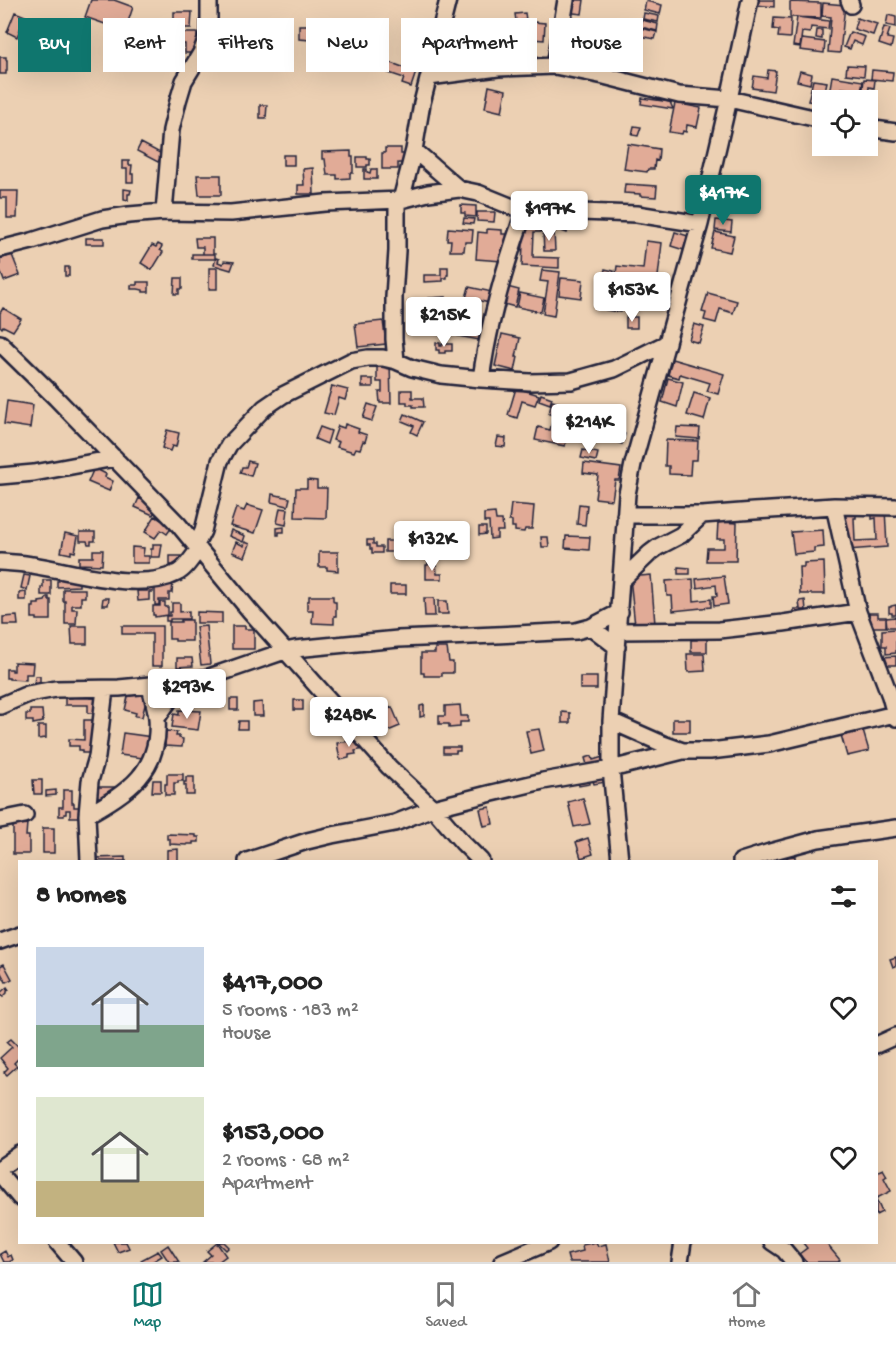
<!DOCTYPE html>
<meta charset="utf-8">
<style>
body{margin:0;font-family:"Gochi Hand",sans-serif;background:#f6f6f6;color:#222;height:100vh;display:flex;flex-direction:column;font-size:22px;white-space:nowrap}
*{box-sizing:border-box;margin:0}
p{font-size:20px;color:#767676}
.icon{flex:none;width:33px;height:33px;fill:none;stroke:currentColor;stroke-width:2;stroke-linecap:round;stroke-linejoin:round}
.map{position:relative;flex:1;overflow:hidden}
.details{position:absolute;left:18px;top:860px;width:860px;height:384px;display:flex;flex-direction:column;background:#fff;border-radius:0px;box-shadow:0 6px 24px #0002}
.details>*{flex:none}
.top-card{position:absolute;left:18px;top:18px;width:861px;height:54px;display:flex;gap:12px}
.tools{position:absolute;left:812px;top:90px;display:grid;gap:12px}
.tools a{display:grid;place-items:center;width:66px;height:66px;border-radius:0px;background:#fff;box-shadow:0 6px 24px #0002;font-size:30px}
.price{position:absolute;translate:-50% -51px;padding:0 14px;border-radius:6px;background:#fff;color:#222;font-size:20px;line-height:39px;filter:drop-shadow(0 2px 3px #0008)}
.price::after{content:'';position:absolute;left:50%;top:36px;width:18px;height:14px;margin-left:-9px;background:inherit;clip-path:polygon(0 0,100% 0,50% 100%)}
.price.active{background:#0f766e;color:#fff}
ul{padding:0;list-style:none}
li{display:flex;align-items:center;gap:18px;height:150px;padding:0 18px}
li span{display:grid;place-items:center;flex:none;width:168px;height:120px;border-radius:0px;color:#555}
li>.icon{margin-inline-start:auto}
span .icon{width:72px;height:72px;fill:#fffc;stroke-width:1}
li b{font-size:26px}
h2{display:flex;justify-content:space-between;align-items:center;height:72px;padding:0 18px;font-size:26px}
.tag{padding:0 21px;border-radius:0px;background:#fff;box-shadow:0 6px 24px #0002;font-size:21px;line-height:54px}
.tag.active{background:#0f766e;color:#fff}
.tabs{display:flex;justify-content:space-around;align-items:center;height:84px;border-top:2px solid #e0e0e0;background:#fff;font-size:16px;color:#767676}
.tabs a{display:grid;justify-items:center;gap:3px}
.tabs .active{color:#0f766e}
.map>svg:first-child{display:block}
</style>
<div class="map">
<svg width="896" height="1262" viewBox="0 0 896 1262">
<rect width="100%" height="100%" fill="#ecd0b3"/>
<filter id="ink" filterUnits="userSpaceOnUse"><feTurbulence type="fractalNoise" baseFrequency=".0167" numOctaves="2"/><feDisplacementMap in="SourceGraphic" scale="12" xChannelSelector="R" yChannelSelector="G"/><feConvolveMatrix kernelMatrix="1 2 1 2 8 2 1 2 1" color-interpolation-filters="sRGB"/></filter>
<g filter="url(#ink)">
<path fill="#e1ab97" stroke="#22223b" stroke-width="1.5" d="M91 0H114L133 7 125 31 85 17Z
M574 0H584L582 14 565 12 566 2H574Z
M757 0H774V7L757 5Z
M646 1 662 5 660 14 644 10Z
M790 2 821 3V18L790 17Z
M823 3 845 5 840 53 828 52 831 17 822 16Z
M15 12 25 16 17 37 7 32Z
M174 12H192L191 28H174Z
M525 13 526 20 516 21 515 14Z
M644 13 659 16 658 22 643 19Z
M888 15 896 17V27L886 25Z
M797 17 829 21 828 29 811 27 810 33 802 32 800 47 793 46Z
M774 18 791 19 790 38 778 37 779 30 773 29Z
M857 18 877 24 873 35 854 29Z
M642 20 658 24 657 31 641 27Z
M507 22 514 23 513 31 519 32 518 39 504 37Z
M534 22 545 23 544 40 532 39V34H528V26H534Z
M299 25H319L318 44H311V40L299 39Z
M884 27 890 29 887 38 893 39 891 48 879 44Z
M641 28 657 32 655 39 639 36Z
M817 30H822V39L816 38Z
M850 32 865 37 862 45 853 41 850 49 844 47Z
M162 33H197L196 53H185V44H162Z
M231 37H247L246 55 237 54V45H231Z
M802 39 825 42 824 53 800 50Z
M138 45H142V53H139V55H134V48H138Z
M0 57H6V60H7V71H6V74H0Z
M389 62 416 72 411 87 402 84 404 78 386 72Z
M847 65 865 66 864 76 846 74Z
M768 70 776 71 773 91 752 88 754 76 767 78Z
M872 70 893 72 892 81 871 79Z
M800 71 812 74 810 84 797 81Z
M832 76 863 81 860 96 849 94 850 89 841 88 839 100H828Z
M864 79 875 80 874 88 869 87 868 98 862 97Z
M813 80 827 82 822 103 808 101Z
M489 86 506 90 502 112 485 108Z
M840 96 860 98V100H840Z
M642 98 670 102 673 109 641 104Z
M675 103 701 108 697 127 687 125 686 132 683 131 682 134 669 132Z
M260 105H267L266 118H260Z
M634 126 641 127 638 136 632 135Z
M141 143 162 154 158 162 137 151Z
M628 144 659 149 658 161 655 160 654 169H648L647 172 624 169Z
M385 148H401V154H405V163H398V169H382V153H385Z
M351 151V157H353V173H350V178L337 179V175H327L325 159H322V152Z
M283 155H294V165H283Z
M357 157H367V159H370V165H367V167H357Z
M122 161H129V165H132L131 174H133V182H127V169H122Z
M313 168 314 194H298V185H304L303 169Z
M364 169H367V172L370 173 371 169H377V179H364Z
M197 175H221V195H199Z
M625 184 657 186 656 197 640 196V194L624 193Z
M124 189 131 190 130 194H128V200L124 199Z
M0 191H18L17 218H7V198H0Z
M461 205 476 206V217L465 216V213H461Z
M477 212H495L494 222 477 221Z
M464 218 474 219 473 224 463 223Z
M716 220 732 222 731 232 715 230Z
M524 222H541V232H534L533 257 559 258V268L522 266Z
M560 224 568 226 567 233 559 230Z
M448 228 473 230 472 242H465L464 251H450L451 240H447Z
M487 229 502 230V234H509L508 246H504L502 261 476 259 478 232 487 233Z
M543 232H554L555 251H544Z
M675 232 688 236 684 250 671 246Z
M715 232 734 236 730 252 711 248Z
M86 238H104V244H86Z
M195 238H213V254H203V247H196Z
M646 241 662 243 657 285 615 281 617 266 643 269Z
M158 244 162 246 160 250 163 252 152 270 141 263 152 245 156 247Z
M192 254H215V259H192Z
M12 255 20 275 4 281 0 270V259Z
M216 258 219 259 218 262 223 264 224 261 234 262 231 270 214 265Z
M65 267H69V276H65Z
M441 267H448V275H447V278H443V281L424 282V275H441Z
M209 268H217V289H209Z
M605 269 614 271 613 277 604 276Z
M542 270 560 272 554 316 543 314 548 282 540 281Z
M175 278H182V289H179V294H174Z
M561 278 583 280 581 298 559 295Z
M137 282H149V292H143V290L138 289H131V285H137Z
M469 287 492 292 490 303 466 298Z
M507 287 519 290 515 307 504 304Z
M609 292 624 294 621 312 606 310Z
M520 293 544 298 541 312 517 307Z
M708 293 737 301 733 313 720 309 716 323 704 320 706 313 702 312Z
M446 297V303H429V298Z
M465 307 479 310 475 330 460 326Z
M3 308 21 319 13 331 3 326 2 328 0 326V313Z
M626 317H637V328H626Z
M383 321 386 344 358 347 355 324Z
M694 324 704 327 699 343 689 340Z
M460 328 481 333 479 340 458 336Z
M502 334 520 338 516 357H518L515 371 495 366Z
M436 343H440V346H442V344H452V351H445V353H439V350H436Z
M672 359 724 374 718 394 707 391 710 383 680 374 679 378 668 375Z
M390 362 391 403H380L379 392H382V382H377V363Z
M668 378 683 382 677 407 662 402Z
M362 379H373V387H362Z
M332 386 348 390 345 400 339 398 334 415 324 413Z
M516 388 539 395 535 405 522 401 517 418 508 415Z
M401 390H412V398H423L424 407H413V405H407V402H401Z
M694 393 710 398 704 420 687 415Z
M541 394 552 398 550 404 539 400Z
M7 401 33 405 30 428 4 424Z
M552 401 575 406 565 446 535 440 538 427 550 430 554 415 549 414Z
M368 404 377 407 372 421 363 418Z
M405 414 423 422 417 435 411 432 414 426 402 421Z
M601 416 620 423 615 436 596 430Z
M345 424 359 429 358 432 367 435 365 442 363 441 360 449 356 448 354 452 337 447 339 442 333 440 338 426 344 428Z
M320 427 331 431 327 444 315 439Z
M677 427 700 428 699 439 676 437Z
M167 430 179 433 176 447 172 446 170 451 162 448Z
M619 432 625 434 622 444 616 442Z
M498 437 506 438 505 447 496 446Z
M666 440 698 441 697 460H691L690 475 669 474V466H665Z
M583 450 598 453 596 461 581 458Z
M248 461 255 463 251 476 240 473 242 467H246Z
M584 463 621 468 619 480H615L612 500 595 498 598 475 583 473Z
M94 468 106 474 105 477 113 481 109 491 88 482Z
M307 480 317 481V488H327L326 518 295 517 296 488H307Z
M272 494 290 498 288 506 271 502Z
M139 498 157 506 153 515 135 507Z
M511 504 534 506 532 529H525L524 532 515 531V527H512V521H509Z
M579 504 587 505 585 525 577 524Z
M247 505 263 510 255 533 230 526 236 508 244 511Z
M280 508 288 509 286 525 277 523Z
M885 509 887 547 847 550 845 511H856V518H854L855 541 877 540 876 518 872 519V510Z
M495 513 496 520H502L503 531H497V538L490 539 489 522H484V514Z
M155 516 172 527 167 534 161 530 155 538 145 532Z
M718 522 737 523 736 561H706L707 548H724V539H717Z
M284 527V532H279V535H277V528Z
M479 527H486V534L479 535Z
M231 530 245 536 243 542 229 536Z
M823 530 824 547 814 548V552L794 554 791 532Z
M80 532H95V541H91V544H88L87 541H80Z
M65 533 78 536 75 552 71 551V554L61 552Z
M401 536V552H385V541H394V537Z
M566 536 590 537 589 550 565 548Z
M541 537H548L549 547H542Z
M367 540H373V544H376V547H382V553H372V549H370V545H367Z
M236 542 244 546 245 542 250 544 245 557 232 552Z
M153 544H162L160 557H151V549H153Z
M132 547 144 548 143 556H149V563H132Z
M93 550H103L102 565 79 564V557H93Z
M319 552H338V571L327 570V567H319Z
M170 556H182V560L174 567V565H170Z
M428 562H436L437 574H442V579H426V565H428Z
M824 562 825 594H800L799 567H804V563Z
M678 567 690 568V574H678Z
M24 575 30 576 27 590 21 588Z
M59 575H79V586L57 587V581H59Z
M651 575 655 624 635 626 630 577Z
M724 576 728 604 714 606 713 596H717L716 585 697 588 696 579Z
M693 579 694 601 711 599V607L673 611 672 596H667L666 581Z
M43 580H51V595H41V587H43Z
M146 582H153V592H149V600L138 601 137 591H147Z
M155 582H173L172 593H169V600H159V605H155Z
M390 585H406V594H390Z
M63 589H85V597H81V605H72V609H77L76 624H65V601H63Z
M26 592V600H19V593Z
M309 596H333V600L334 602H336V616H334V624L312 623 313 610H307V601H309Z
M47 597H49V600H51V620H37V618H32V607H34V604H39V602L45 601Z
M103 598H109L108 605H102Z
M424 598H434L435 616H425Z
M805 600 806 610H801L802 616 794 617V609H800L799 601Z
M438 601H447L448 614H438Z
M160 602H165V607H168V615L155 617V615H153V606H160Z
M172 603H180V612L189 611V619H170V621H166V616H170V612H172Z
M896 605V615H892V613H889V607H891V606Z
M197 612 222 613V623H197Z
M869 613H878V617H886V627H870Z
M17 616 18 625H3V617Z
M896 617V627H887L886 618Z
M181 620H192V641H175V639H169V622H181Z
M71 626H87V644H72Z
M122 626H162V666H152V634H122Z
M206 626 210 664 201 665 196 627Z
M232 626H245V629H254V649H232Z
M896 629V653L886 654V646H882V630Z
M697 636H707V652H691V640H697Z
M435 648H447L449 662H453V673H442V676H424V673H421V653H435Z
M687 654H704L705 671 688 672Z
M896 656V665H884L883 657Z
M177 658H192L193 666 177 667Z
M14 662 33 663 32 674H26V680L9 679V678H6V669H12V671H14Z
M35 676H40V683H39V684H34Z
M580 677H597V689H580Z
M129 692 148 693 142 717 135 716 136 713 125 710Z
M72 693H91V698H98V713H88V705H65V698H72Z
M230 699H238V710H230Z
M294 700H303V710H294Z
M262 702 263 716H253V703Z
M424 705V716L420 717V706Z
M460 705 461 716H468V722H460V727L449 728V724H439V716H445V706Z
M328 706 334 715 327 719 321 710Z
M392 707 400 726 388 731 381 712Z
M30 710H42L43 722 33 724V721H26V714H30Z
M179 710 201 711 198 730 172 727 174 714 179 715Z
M562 712 570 713V723H562Z
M673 719H690V732H673Z
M84 720H94V753H82V750H79V746H69V739L84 740Z
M239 721H247V729H238Z
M861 724 869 751 847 756 841 735 847 734 846 728Z
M38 726H46V738L38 739Z
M539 729 544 751 531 754 526 731Z
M166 731 177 732 176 736H179V738L183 739 182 747 165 746Z
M123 733 152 737 150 749H145L143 758 120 755Z
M362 739 364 749 355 751 356 754 349 755V758L340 760 337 743Z
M443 747H460V751H456V753H443Z
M592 756 593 760 603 757 605 764 588 768 585 758Z
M167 774H183V781H178V783H174V795H165V784H167Z
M604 775 606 782 594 784 592 778Z
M186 777H194V795H186V785H184V782H186Z
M589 778 590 784 579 786 578 780Z
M33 780H42V794H34Z
M153 780H161V792H152Z
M91 787H119V794H106V798H91Z
M56 790V795L46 796V791Z
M63 790H72V803H74V807H79V817H70V810H66V814H64V816H59V807H63Z
M583 798 590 824 574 827 568 802Z
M490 807 493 824 484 826 480 809Z
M13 823H27L26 836H29V854H13Z
M43 828H54V853H43Z
M167 834 196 835V837H199V842H193V844H187V845L170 844V839H167Z
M588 838 593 854 581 858 576 842Z
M178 849V861H167V850Z
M795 856V861H787V857Z
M125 857V861H127H95V858Z
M896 957V966L893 967 890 959Z
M4 964 12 979 6 982 0 971V966Z
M7 987 9 990 7 991V993L3 997 0 993Z
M11 1039 20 1048V1057L14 1063 17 1066 7 1075 4 1072 8 1068 0 1058 12 1047 7 1042Z
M883 1169 887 1176 884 1178 891 1191 877 1198 876 1195V1172Z
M876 1199 882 1212 876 1215Z
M113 1242H126L129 1248 118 1252Z
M218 1242H224L229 1247 226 1250Z
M596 1242 598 1246 606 1244 610 1262H569L567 1255 583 1251 582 1245Z
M804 1242H825L840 1260 838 1262H806L799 1254 807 1248 803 1243Z
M217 1243 226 1256 218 1262H203L211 1255 207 1251Z
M168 1245 179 1262H169L161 1250Z
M5 1251 8 1257 11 1255 13 1260 9 1262H4L0 1254Z
M158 1251 162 1256 152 1262H142L141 1260Z"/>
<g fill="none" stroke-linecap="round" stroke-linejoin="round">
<defs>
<path id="minor" d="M849 0 851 5
M555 66 566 0
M429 77 498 68 555 66 604 76 679 95 729 99 822 120
M867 128 896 132
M414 150 459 189
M401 200 414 150 422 103 448 0
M164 212 171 130 178 101 184 81 201 53 209 32V0
M0 249 32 241 102 219 129 215 164 212 231 213 325 203 401 200 428 193 459 189 478 193 510 206 525 210 548 212H580L637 214 700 224
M0 343 56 398 178 524 250 611 389 767 433 808 463 843 481 861
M396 361 394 339V297L397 251V201
M481 379C489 321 505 265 525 210
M0 476 34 473 115 458
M834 506 858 612 890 696 896 718
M625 515H702L754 511 834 506 896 507
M196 545 203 531 220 461 229 445 264 408 283 395 351 361 368 358H383L396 361 412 368 441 375 481 379 530 382 571 381 614 369 667 343
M0 562C11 563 22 563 32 565 73 571 139 593 177 573 186 569 193 556 199 549
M622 580 650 553 658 547 681 535 702 515
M591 627 617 647
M618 631 719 630 783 623 858 612
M0 706 28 694 56 689 119 688 182 682 209 677 285 651 295 649 398 639 496 635 576 631 591 627 620 612
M157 718 182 682
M611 721 663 744 683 751H710L769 744 895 714
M87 815C128 792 161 771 157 718 156 708 152 696 150 686
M0 820 25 815
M89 861 87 815 90 781 97 757 105 689
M247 861 307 841 332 835 395 823 433 808 488 794 543 781 611 769 683 751
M620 861 611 769V721L627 494 633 464 700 224 729 99 750 0
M741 861 770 852 818 839 896 828
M0 941 20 934
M876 1045 896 1036
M0 1168 20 1154
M0 1174 20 1198
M57 1242 74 1262
M772 1242 784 1250 794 1262
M502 1262 549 1242
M680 1262 683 1242"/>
</defs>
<use href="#minor" stroke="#22223b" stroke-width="20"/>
<use href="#minor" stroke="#ecd0b3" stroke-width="15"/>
</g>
</g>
</svg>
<div class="tools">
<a><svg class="icon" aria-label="locate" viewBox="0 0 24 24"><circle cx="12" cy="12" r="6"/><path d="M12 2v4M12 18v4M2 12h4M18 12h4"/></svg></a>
</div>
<b class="price active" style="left:723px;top:226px">$417K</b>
<b class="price" style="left:549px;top:242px">$197K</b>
<b class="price" style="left:632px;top:323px">$153K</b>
<b class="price" style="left:444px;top:348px">$215K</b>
<b class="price" style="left:589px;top:455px">$214K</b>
<b class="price" style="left:432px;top:572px">$132K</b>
<b class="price" style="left:187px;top:720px">$293K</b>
<b class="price" style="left:349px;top:748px">$248K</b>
<div class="top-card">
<a class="tag active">Buy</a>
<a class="tag">Rent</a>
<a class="tag">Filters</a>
<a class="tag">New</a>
<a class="tag">Apartment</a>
<a class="tag">House</a>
</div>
<section class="details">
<h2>8 homes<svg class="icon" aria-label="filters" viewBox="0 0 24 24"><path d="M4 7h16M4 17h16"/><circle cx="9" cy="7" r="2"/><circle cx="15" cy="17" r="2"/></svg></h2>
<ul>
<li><span style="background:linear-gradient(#c9d6e8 65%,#7fa58c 0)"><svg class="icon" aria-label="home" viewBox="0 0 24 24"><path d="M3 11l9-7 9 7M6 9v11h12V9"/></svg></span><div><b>$417,000</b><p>5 rooms · 183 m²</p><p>House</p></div><svg class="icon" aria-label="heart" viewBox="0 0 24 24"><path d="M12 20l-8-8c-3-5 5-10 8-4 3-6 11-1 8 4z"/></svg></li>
<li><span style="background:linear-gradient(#dfe7d0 70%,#c2b280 0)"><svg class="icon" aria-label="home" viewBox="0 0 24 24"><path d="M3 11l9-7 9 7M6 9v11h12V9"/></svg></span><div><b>$153,000</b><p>2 rooms · 68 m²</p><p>Apartment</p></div><svg class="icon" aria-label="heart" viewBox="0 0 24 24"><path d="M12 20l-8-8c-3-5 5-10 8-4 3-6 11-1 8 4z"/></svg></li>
</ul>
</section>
</div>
<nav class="tabs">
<a class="active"><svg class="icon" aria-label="map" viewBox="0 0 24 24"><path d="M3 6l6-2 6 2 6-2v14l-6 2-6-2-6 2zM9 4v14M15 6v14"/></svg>Map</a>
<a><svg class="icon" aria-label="saved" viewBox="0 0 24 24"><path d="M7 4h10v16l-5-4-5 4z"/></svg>Saved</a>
<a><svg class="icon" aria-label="home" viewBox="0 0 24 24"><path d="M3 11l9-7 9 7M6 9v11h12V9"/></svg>Home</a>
</nav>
